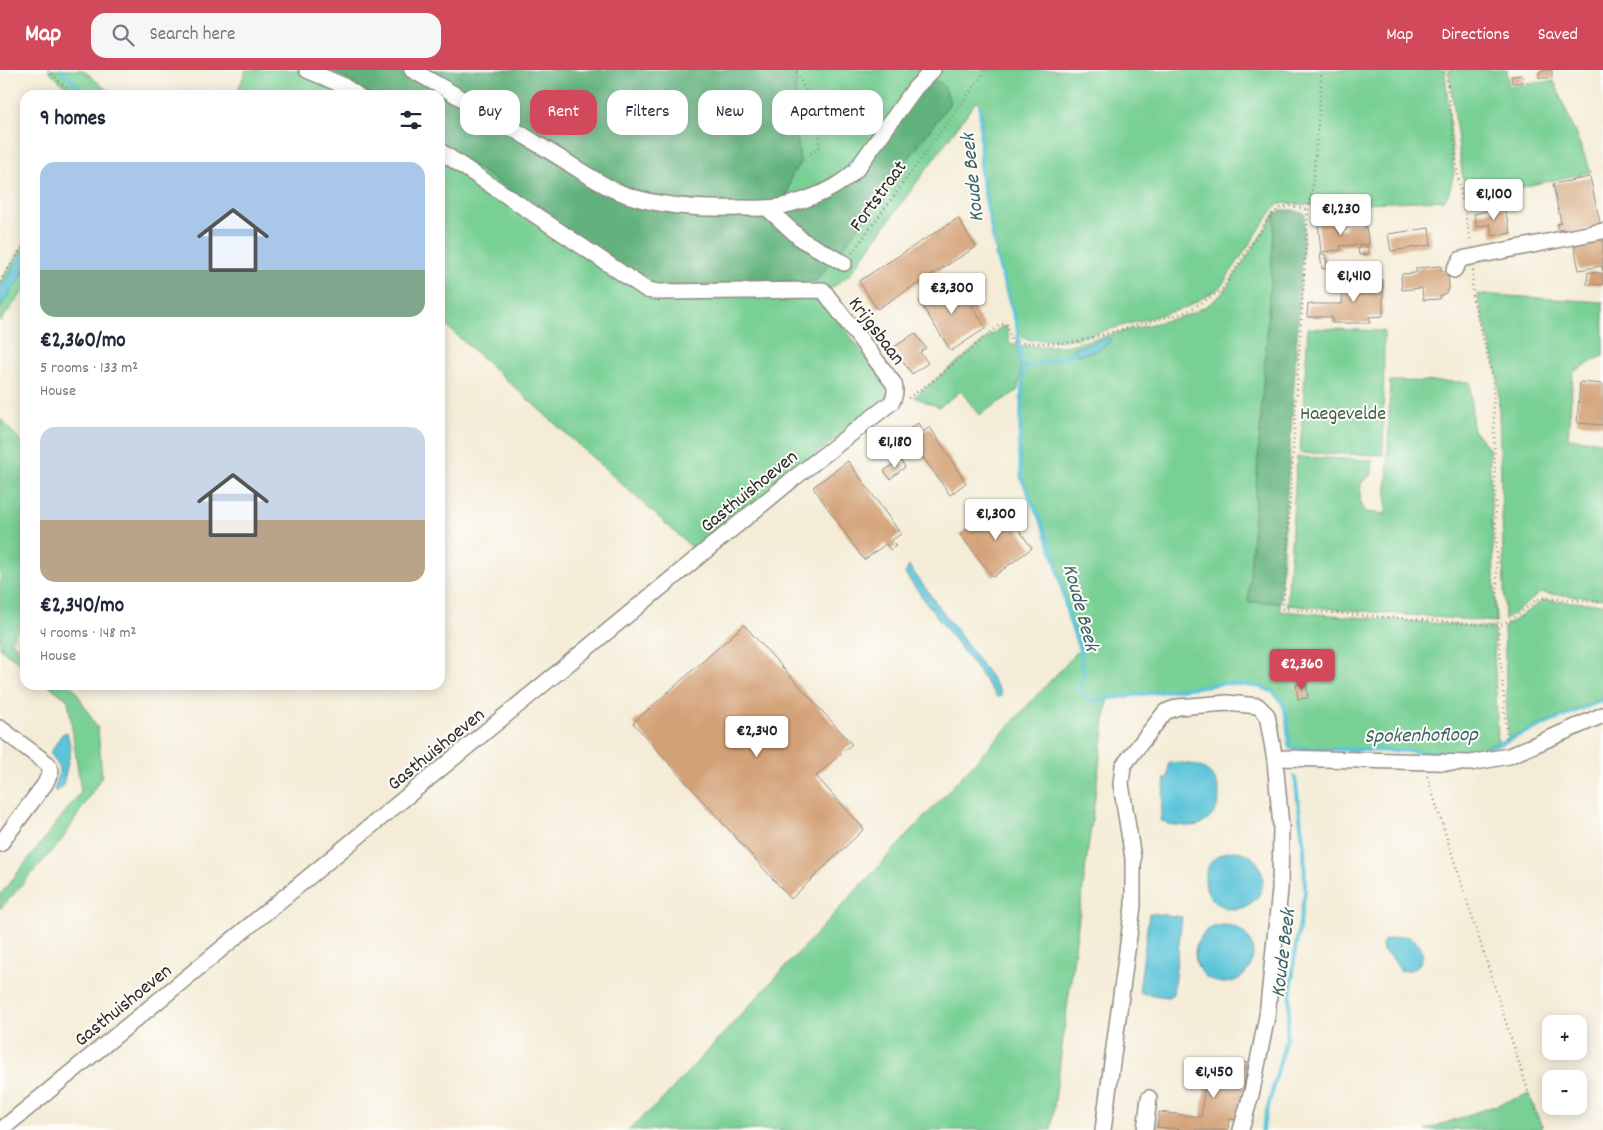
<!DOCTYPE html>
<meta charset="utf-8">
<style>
body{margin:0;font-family:Dekko,sans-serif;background:#f6f6f7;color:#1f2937;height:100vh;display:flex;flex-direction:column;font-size:19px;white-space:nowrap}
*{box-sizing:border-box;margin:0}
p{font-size:16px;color:#747a83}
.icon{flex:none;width:28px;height:28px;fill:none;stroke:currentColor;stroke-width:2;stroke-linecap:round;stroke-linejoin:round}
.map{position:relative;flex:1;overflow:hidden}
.side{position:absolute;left:20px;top:20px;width:425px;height:600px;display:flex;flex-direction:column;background:#fff;border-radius:15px;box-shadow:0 2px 12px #0003}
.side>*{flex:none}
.top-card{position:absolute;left:460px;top:20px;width:475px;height:45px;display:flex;gap:10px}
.controls{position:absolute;left:1542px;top:945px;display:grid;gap:10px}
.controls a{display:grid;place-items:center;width:45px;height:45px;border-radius:10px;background:#fff;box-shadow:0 2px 12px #0003;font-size:25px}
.price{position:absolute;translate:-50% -42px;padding:0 11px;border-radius:5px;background:#fff;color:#222;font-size:16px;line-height:32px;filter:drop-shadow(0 1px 2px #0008)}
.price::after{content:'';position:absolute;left:50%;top:30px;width:15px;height:11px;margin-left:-8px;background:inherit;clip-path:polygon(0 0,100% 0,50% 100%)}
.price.selected{background:#d1495b;color:#fff}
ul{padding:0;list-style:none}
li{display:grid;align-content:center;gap:10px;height:265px;padding:0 20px}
li span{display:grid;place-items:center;height:155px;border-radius:15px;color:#555}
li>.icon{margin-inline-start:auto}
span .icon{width:90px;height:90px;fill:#fffc;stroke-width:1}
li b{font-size:21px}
h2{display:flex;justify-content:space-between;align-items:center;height:60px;padding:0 20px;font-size:21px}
.chip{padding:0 18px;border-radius:15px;background:#fff;box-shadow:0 2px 12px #0003;font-size:18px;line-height:45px}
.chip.selected{background:#d1495b;color:#fff}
header{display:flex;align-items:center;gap:30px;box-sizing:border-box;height:70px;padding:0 25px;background:#d1495b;color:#fff}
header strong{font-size:24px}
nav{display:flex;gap:28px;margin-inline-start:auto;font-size:18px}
.search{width:350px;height:45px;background:#f6f6f7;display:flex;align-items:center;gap:12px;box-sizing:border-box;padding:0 18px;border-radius:15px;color:#747a83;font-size:19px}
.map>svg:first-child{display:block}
</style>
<header>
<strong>Map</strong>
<div class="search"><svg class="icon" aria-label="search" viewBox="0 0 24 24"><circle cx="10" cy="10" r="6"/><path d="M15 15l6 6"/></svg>Search here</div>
<nav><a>Map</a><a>Directions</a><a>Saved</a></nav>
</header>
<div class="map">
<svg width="1603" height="1060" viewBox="0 0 1603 1060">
<rect width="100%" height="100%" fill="#fdfcf7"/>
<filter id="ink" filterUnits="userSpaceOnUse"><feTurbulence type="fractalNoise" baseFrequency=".02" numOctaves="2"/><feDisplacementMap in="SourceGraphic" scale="10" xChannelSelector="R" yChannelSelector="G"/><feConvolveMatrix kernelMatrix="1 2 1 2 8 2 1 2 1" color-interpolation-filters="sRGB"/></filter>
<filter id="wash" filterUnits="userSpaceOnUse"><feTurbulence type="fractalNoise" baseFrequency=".0096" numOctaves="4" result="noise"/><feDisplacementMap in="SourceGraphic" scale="20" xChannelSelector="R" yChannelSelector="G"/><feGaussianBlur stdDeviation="1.12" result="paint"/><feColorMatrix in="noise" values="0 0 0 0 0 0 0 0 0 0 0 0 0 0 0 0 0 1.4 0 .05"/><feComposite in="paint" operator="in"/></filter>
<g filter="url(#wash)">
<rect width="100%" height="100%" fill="#f4ecd7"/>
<path fill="#79d095" stroke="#527e60" d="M48 0H83L113 25H74Z
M246 0H328L341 5 370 25H236Z
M796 0H1445L1454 102 1449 123 1444 130 1312 135 1286 133 1276 135 1220 218 1185 238 1079 268 1065 270H1028L1023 268 1017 256 1000 199 991 160 981 103 982 42 977 30 849 205 821 226 886 315V328L696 481 440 250V73L626 199 668 216 816 211 836 187 849 107 787 129 791 107 800 92 795 49Z
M1449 0H1507L1509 16 1554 11 1591 102 1467 129 1462 103Z
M1275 144 1249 531 1280 533V541L1494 558V580L1498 672 1470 683 1290 678 1287 649 1283 634 1274 622 1261 617 1226 613 1108 628 1051 1060H628L661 1031 1079 580 1069 549 1056 492 1043 456 1022 409 1019 383 1023 305 1019 280 1024 276H1065L1188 245 1208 235 1223 223Z
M25 173V219L0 252V212Z
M1477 224 1603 232V286L1573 302 1568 368 1603 372V529L1540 523 1505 550 1498 306Z
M1006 256 1009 270 1012 275H1017L1021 306 1017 321 979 345 961 321 939 337 914 327 1001 257Z
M1308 258 1384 261 1383 385 1300 383Z
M1390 311 1470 312 1473 360 1489 378 1496 552 1287 535 1297 387 1372 390V404L1361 413 1360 430 1365 442 1386 444Z
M0 348 25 376V550L10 571 25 582V597L0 578Z
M1544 530 1603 534V628L1508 668 1504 557Z
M48 615H70L74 618 98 659 102 706 62 770 0 839V825L81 722 68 630Z
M1529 1024 1543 1060H1425Z"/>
<path fill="#62b27e" stroke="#466e54" d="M328 0H796L795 49 800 92 791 107 787 129 832 118 923 10C944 10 944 13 950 33L836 187 816 211 668 216 645 211 626 199 440 73V25H370L341 5Z
M1281 140H1293L1305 144 1280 533 1248 532 1275 144Z"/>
<path fill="#5cc4d9" stroke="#447882" d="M25 180V200L0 238V218Z
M1109 268 1111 271C1102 279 1091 282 1080 285L1071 280 1073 278Z
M909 496 993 610 1002 625 998 628 905 504Z
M67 662 71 679 63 715 57 722 54 720C59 700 64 702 50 683L62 664Z
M1169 692C1181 693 1196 693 1206 700 1225 713 1223 744 1201 754 1191 758 1178 755 1167 754V752L1160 751 1165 708H1168Z
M1205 810a29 29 0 1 1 58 0a29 29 0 1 1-58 0Z
M1149 843 1182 847 1173 924 1168 927 1139 923Z
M1195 884a29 29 0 1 1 58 0a29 29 0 1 1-58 0Z
M1406 866C1434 875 1422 906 1400 900L1393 889 1383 881 1382 874 1385 870 1397 867Z"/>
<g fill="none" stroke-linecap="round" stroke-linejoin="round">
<path stroke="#5cc4d9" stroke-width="4" d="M61 0 79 17
M980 36 981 103 995 177
M996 185 1017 256 1023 305 1019 383 1022 409 1043 456 1056 492 1069 549 1080 580 1084 604 1080 621 1090 631 1226 613 1261 617 1274 622 1283 634 1287 649 1289 674
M1022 298 1059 288 1074 283
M1290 678 1470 683 1486 679 1603 630
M1262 1060 1286 969 1295 882 1305 821 1304 778 1295 707"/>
</g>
<g id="blocks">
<path fill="#d3a177" d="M1541 0H1552V8H1539V2H1541Z
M1522 5 1523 12 1512 13 1511 6Z
M1590 107 1601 157 1564 164 1563 159 1558 160 1557 154 1561 153 1553 114Z
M1504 137 1511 163 1493 166 1490 154 1477 157 1474 144Z
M958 148 976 177 877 239 859 211Z
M1336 150 1339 160 1346 159V155L1365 152 1369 174 1340 176 1341 180 1321 182 1318 152Z
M1429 158 1431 175 1391 181 1388 164Z
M1603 165V201L1601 196 1579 200 1573 171Z
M1368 176V184L1359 185 1358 178Z
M1320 184H1325L1328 198 1322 199Z
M1441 196V201H1448L1449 217 1446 223 1440 226V229L1423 230 1422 218 1402 220 1401 207H1402V204L1416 203V198Z
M1588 202 1603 203V215L1587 214Z
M954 209 986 258 951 281 919 231Z
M1343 210H1383V246L1369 247 1370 253H1332V247H1307L1308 234H1342Z
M915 263 926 278 920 282 928 293 912 304 893 278Z
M1580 312 1603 314V355L1577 353Z
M918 353 923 362 930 357 966 413 950 425 905 362Z
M900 389 905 397 890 409 884 401Z
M848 391 901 464 892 470 896 476 890 480 886 474 864 490 813 417Z
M1000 434 1032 478 993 507 960 464Z
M744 555 852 674 816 706 864 759 791 829 633 653Z
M1306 613 1308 628 1298 629 1296 615Z
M1208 989 1247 993 1242 1033H1240L1238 1050 1229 1049 1228 1060H1184L1157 1057 1159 1042 1201 1047Z"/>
</g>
</g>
<g filter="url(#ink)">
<use href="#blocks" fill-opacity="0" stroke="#908c81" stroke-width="1"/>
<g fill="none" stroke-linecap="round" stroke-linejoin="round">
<defs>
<path id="minor" d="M307 0 342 15 357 25
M412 0C458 26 504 53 549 81 569 93 593 110 614 120 652 137 699 139 740 138 753 138 766 139 778 137 806 131 836 120 856 100L915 18 933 0
M767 138 802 170 844 193
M1454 200 1461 189 1466 188 1603 161
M0 658 48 694 51 701 45 714 0 774
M1275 690 1285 688 1470 693 1509 686 1603 645
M1 1060 793 409 892 332C895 325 896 321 894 314L823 220 658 222 647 220 440 81
M1103 1060 1133 836V788L1121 714 1123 696 1165 642 1178 637 1227 633 1258 636 1267 645 1275 690 1281 756 1280 820 1267 946 1252 1021 1241 1060
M1145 1060 1149 1028"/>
</defs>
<use href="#minor" stroke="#908c81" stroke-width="18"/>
<path stroke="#908c81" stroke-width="2.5" stroke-dasharray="1 4" stroke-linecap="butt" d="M48 0 74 25
M1322 0 1313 114 1308 140 1283 539 1498 556 1511 550 1536 530 1543 528 1603 532
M1446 0 1458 108 1471 173
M788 121C792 98 802 91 819 77L820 51 796 0
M852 183 986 0
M1473 200 1472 225 1493 307 1498 556 1507 672
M0 212 25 173
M908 328 929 314 1001 254H1007L1011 270 1013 273H1065L1079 271 1186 242 1221 221 1270 146C1285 133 1290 135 1308 140
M1427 706 1529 1024 1543 1060"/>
<use href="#minor" stroke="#fff" stroke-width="15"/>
</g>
</g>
<g text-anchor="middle" stroke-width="4" stroke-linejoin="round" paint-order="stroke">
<g font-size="20" fill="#2b2b2b" stroke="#fdfcf7">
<text transform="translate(877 125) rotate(-54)" y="7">Fortstraat</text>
<text transform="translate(878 260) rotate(53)" y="7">Krijgsbaan</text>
<text transform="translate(748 420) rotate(-39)" y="7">Gasthuishoeven</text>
<text transform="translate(435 678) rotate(-39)" y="7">Gasthuishoeven</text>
<text transform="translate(122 934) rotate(-39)" y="7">Gasthuishoeven</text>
</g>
<g font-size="20" fill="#425d4b" stroke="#fdfcf7">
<text x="1343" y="349">Haegevelde</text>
</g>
<g font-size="21" font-style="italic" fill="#3c6168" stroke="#fdfcf7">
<text transform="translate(971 108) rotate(-96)" y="7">Koude Beek</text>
<text transform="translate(1082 537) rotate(75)" y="7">Koude Beek</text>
<text transform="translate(1421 664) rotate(-1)" y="7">Spokenhofloop</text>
<text transform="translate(1282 883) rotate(-83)" y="7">Koude Beek</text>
</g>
</g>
</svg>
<div class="controls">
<a>+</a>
<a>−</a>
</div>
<b class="price" style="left:1494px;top:151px">€1,100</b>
<b class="price" style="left:1341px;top:166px">€1,230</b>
<b class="price" style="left:1354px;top:233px">€1,410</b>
<b class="price" style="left:952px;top:245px">€3,300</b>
<b class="price" style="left:895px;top:399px">€1,180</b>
<b class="price" style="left:996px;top:471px">€1,300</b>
<b class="price selected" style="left:1302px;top:621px">€2,360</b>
<b class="price" style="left:757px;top:688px">€2,340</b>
<b class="price" style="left:1214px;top:1029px">€1,450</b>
<div class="top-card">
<a class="chip">Buy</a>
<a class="chip selected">Rent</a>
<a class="chip">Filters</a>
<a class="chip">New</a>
<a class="chip">Apartment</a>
</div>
<section class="side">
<h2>9 homes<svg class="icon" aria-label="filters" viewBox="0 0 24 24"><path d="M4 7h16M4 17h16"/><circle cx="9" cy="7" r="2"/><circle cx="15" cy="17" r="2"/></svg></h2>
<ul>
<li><span style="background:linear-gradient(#a9c7e8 70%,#7fa58c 0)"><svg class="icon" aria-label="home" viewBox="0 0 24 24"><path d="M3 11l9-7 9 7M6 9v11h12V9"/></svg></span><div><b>€2,360/mo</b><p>5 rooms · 133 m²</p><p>House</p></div></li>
<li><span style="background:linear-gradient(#c9d6e8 60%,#b9a48a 0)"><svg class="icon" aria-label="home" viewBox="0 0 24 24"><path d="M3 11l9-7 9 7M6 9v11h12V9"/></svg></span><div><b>€2,340/mo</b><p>4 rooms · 148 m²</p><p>House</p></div></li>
</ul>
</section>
</div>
